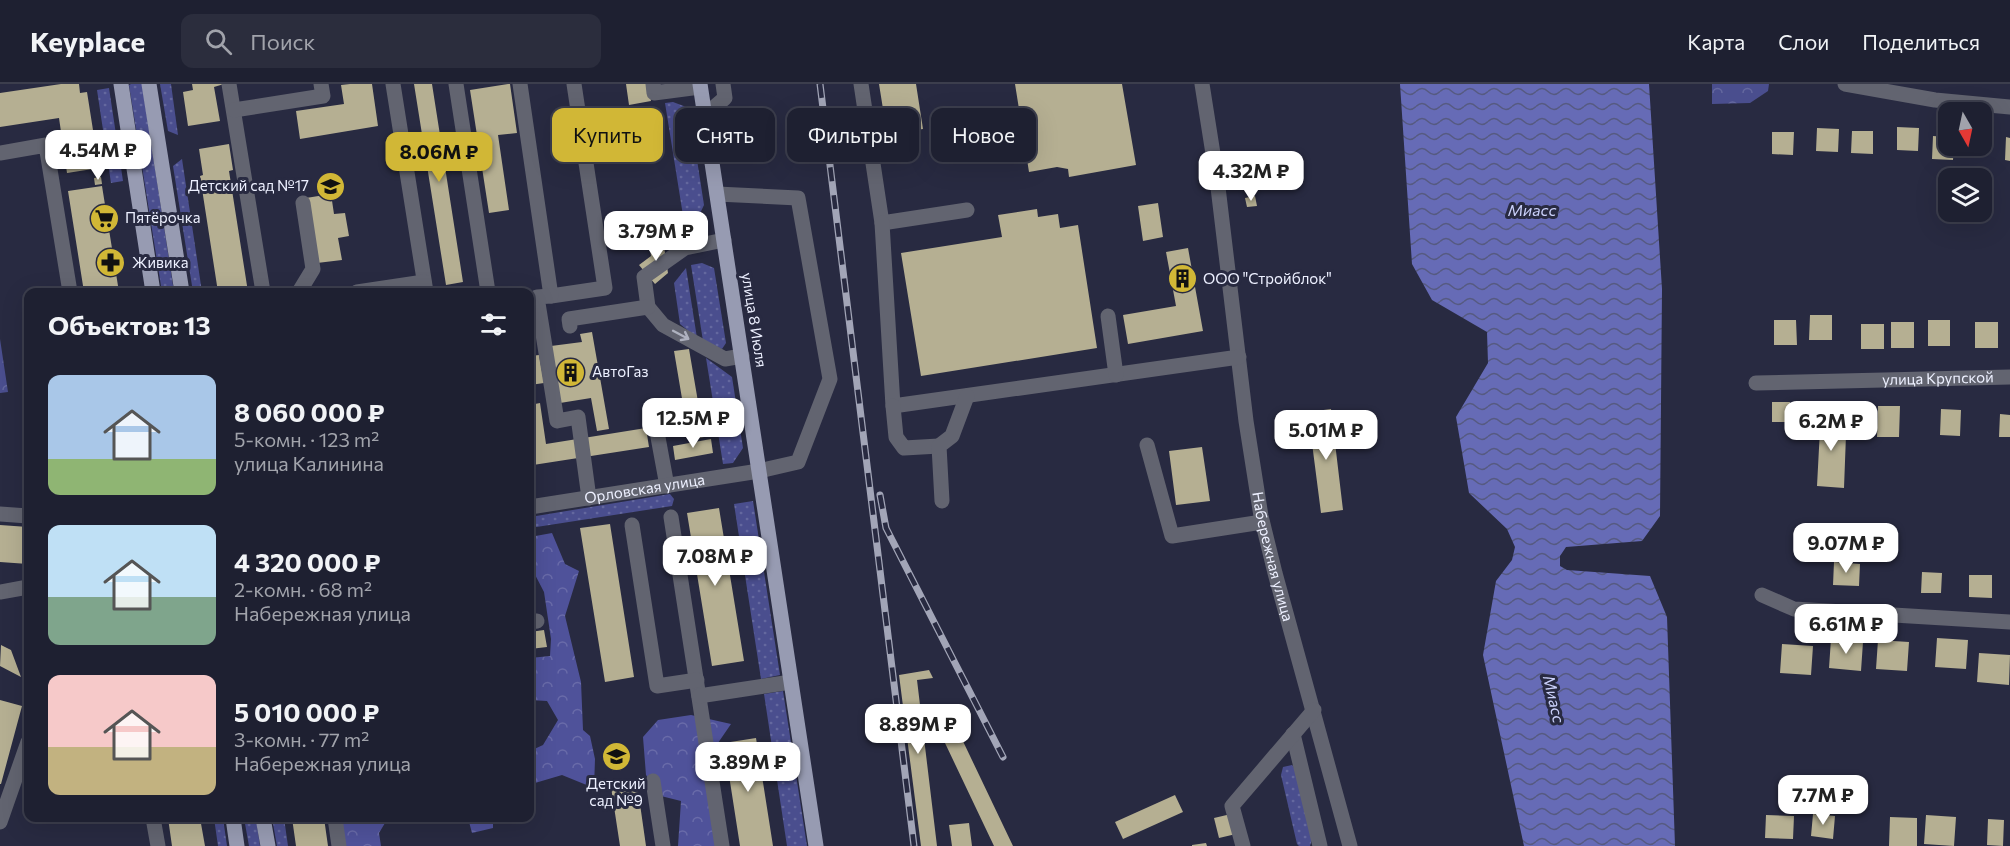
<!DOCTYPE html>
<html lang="ru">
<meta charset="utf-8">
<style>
body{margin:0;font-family:Commissioner,sans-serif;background:#2b2d3d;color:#f1f3f6;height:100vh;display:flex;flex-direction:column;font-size:22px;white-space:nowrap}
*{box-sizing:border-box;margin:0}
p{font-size:20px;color:#a1a3ab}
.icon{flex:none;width:33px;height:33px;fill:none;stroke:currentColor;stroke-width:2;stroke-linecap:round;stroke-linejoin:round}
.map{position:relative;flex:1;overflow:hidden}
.side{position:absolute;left:24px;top:204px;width:510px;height:534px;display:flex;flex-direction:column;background:#1e2031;border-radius:12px;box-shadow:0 6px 24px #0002,0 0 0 2px #3c3e4d}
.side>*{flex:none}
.banner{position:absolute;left:552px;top:24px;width:570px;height:54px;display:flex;gap:12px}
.needle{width:39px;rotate:171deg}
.tools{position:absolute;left:1938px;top:18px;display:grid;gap:12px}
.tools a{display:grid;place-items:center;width:54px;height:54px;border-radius:12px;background:#1e2031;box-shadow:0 6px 24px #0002,0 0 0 2px #3c3e4d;font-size:30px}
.price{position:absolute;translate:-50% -51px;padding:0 14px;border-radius:12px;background:#fff;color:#222;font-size:20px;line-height:39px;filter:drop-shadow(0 2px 3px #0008)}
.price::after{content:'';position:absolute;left:50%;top:36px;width:18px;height:14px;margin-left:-9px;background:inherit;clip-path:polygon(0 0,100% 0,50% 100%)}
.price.current{background:#d1b736;color:#111}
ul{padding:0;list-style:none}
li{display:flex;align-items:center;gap:18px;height:150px;padding:0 24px}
li span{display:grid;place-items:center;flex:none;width:168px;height:120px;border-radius:12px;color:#555}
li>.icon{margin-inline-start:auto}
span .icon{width:72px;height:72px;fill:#fffc;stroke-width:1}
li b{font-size:26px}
h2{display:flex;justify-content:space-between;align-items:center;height:72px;padding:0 24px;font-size:26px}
.tag{padding:0 21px;border-radius:12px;background:#1e2031;box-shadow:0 6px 24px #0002,0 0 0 2px #3c3e4d;font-size:21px;line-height:54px}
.tag.current{background:#d1b736;color:#111}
header{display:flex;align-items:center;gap:36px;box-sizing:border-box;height:84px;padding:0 30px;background:#1e2031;border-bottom:2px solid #3c3e4d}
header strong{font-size:28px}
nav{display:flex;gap:33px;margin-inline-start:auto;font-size:21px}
.search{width:420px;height:54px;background:#2b2d3d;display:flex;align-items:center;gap:15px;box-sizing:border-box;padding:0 21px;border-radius:12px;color:#a1a3ab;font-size:22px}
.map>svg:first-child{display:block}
</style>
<header>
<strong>Keyplace</strong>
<div class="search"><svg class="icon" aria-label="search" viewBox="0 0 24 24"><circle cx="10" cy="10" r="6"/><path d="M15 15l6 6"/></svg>Поиск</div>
<nav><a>Карта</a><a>Слои</a><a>Поделиться</a></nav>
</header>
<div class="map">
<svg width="2010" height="762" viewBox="0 0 2010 762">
<defs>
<pattern id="grass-dots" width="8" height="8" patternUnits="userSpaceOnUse" patternTransform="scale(1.5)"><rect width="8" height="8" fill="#4a4e8e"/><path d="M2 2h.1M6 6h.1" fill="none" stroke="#64689f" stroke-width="1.8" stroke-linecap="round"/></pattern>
<pattern id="forest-crowns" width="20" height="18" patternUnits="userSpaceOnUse" patternTransform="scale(1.5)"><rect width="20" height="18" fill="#4f529a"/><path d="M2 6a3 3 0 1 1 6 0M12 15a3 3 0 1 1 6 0" fill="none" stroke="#696ba9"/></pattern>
<pattern id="park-crowns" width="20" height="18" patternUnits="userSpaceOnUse" patternTransform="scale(1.5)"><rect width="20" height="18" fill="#4a4e8e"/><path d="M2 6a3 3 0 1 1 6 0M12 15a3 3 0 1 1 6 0" fill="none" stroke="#64689f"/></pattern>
<pattern id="water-waves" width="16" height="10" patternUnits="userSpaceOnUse" patternTransform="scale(1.5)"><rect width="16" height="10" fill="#666bb6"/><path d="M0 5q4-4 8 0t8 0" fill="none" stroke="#565a81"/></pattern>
</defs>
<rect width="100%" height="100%" fill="#282a41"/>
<path fill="url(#grass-dots)" d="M131 0H142L174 208H162L129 1Z
M160 0H171L178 51 168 47Z
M109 4 123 97 111 99 97 6Z
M673 18 689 24 704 121 694 142 685 144 665 19Z
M182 75 202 208H193L173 82Z
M702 179 714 184 726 259 722 265 703 257 691 181Z
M686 184 697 254 680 240 674 199Z
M706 274 732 293 743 364 733 379 723 380Z
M670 410 674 415 672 422 530 444V433Z
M753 417 780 591 761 595 734 420Z
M783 607 807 762H787L764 610Z
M1292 681 1298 689 1312 755 1310 762H1299L1297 760 1281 691 1283 683Z
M214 734H223L227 762H218Z
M244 734H256L260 762H249Z
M272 734H284L288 762H277Z"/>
<path fill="url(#forest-crowns)" d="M552 449 565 480 579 487 565 532 581 598 583 646 590 652 595 675 594 704 562 691 535 699 530 697V667L543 661 558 636 547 617 530 616V574L550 572 551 555 544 508 530 481V453Z
M691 631 731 640 707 675 725 762H678L681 717 661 712 646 691 643 653 658 636Z
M339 734H388L379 749 381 762H344Z
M468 734H493V744L472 749Z"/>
<path fill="url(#park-crowns)" d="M1712 0H1769L1768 7 1750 19 1712 20Z
M0 255 8 308 0 309Z"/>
<path fill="url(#water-waves)" d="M1400 0H1649L1662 205 1660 432 1642 457 1566 463 1560 472V482L1567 486 1650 492 1667 533 1675 762H1524L1483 571 1496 497 1512 476 1515 463 1507 445 1469 409 1456 333 1488 279 1487 248 1432 216 1412 180Z"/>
<path fill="#b5af92" d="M61 0H79L80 9 87 8 99 84 67 89 59 34 0 43V9Z
M192 0H224L214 3 220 37 188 42 183 8 193 6Z
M350 0H372L378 42 300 55 296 27 344 20 341 1Z
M414 0H432L463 198 446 201Z
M508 0H510L517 49 498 51 509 126 489 129 470 6Z
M626 0H648L651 17 629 21Z
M879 0H916L923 45 887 50Z
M1015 0H1122L1136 81 1069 93 1068 85 1057 83 1029 88Z
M1897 43 1919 44 1918 67 1897 66Z
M1817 44 1839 45 1838 68 1816 67Z
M1852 47H1873V70L1851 69Z
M1772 48H1794L1793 71 1772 70Z
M1933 52 1948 53V62H1954L1953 76 1932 75Z
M2006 53 2010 54V77L2005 76Z
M229 60 233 86 229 87 248 208H218L200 92 203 91 199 65Z
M101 93 102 100 95 101 94 94Z
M102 102 119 208H84L68 107Z
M331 110 334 130 345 129 349 152 338 154 342 176 317 179 306 114Z
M1255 112 1257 122 1247 123 1245 114Z
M1158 119 1163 153 1143 157 1138 122Z
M1037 125 1038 133 1058 130 1060 144 1078 141 1097 264 921 292 901 169 1002 153 998 131Z
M663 156 668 189 655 200 639 181 651 172 649 158Z
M1188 164 1203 247 1128 260 1123 231 1176 222 1166 168Z
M1810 231H1832V256H1809Z
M530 233 534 254 530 255Z
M1774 236H1796L1797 261H1774Z
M1928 236H1950V262H1928Z
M1891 238H1914V264H1891Z
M1975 238H1998V264H1975Z
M1861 240H1884V265H1861Z
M592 248 609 345 597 347 591 314 560 319 551 262 582 258 580 250Z
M689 265 704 353 689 356 674 267Z
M539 271 544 299 530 301V272Z
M1772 318H1790L1789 338H1772Z
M540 319 546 360 646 344 649 363 533 381 530 361V321Z
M1878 322H1900L1899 353H1877Z
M1331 325 1343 426 1321 429 1308 328Z
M1941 325 1961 326 1960 352 1940 351Z
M1821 326H1839L1837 350 1846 351 1844 404 1817 402Z
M2000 330 2010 331V353H1999Z
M711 355 713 369 675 376 673 362Z
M1202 363 1210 417 1176 421 1169 367Z
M719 424 744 577 712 582 687 429Z
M610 440 634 593 605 598 580 444Z
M0 441 28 443V480L0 478Z
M1837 443 1857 446 1854 468 1834 465Z
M1834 478 1860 480 1859 502 1833 501Z
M1922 488 1942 489 1941 509H1921Z
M1969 491H1992V514L1969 513Z
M28 543V553H24L22 544Z
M544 546 547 563 530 565V548Z
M1937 554 1968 556 1966 585 1935 583Z
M1831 555 1863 558 1861 587 1829 584Z
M1878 556 1909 558 1907 587 1876 585Z
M1782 560 1813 562 1811 591 1780 589Z
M1 561 11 566 21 593 0 582Z
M1979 569 2010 571 2009 601 1977 598Z
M929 586 933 594 917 596 937 762H921L899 591Z
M0 616 22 622 1 700H0Z
M960 651 1013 762H994L945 659Z
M756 654 773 762H740L724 659Z
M637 699 646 762H620L611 703Z
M1175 711 1183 728 1123 755 1115 738Z
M1231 730 1236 750 1219 754 1214 734Z
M1813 730 1835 732 1833 755 1811 752Z
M1766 731 1794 732 1793 755 1765 754Z
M1926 731 1956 733 1954 762 1924 760Z
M1890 733 1917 734V762H1889Z
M168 734H200L205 762H172Z
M292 734H324L328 762H296Z
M1988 735 2004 736 2003 762 1987 761Z
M969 739 972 762H952L949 741Z
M1206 759 1207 762H1192V761Z"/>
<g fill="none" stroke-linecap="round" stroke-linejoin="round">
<g stroke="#626470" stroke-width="15">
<path d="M229 0 263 208"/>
<path d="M393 0 426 208"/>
<path d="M456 0 488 208"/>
<path d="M520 0 551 212 605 204 574 0"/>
<path d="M653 0 654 9 700 3"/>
<path d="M861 0 882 139 967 126"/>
<path id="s1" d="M1202 0 1217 95 1246 337 1261 432 1275 489 1350 762"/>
<path d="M1845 0 1935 16 2010 23"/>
<path d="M234 26 323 12 321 0"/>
<path d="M705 31 725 14 723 0"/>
<path d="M0 69 46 61 70 208"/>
<path d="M1217 95 1290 82"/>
<path d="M882 139 893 322 1239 273"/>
<path d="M724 156 685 164 644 193 648 223 663 241 725 275 742 272"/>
<path d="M299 208 313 185 303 119"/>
<path d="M357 208 424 198"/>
<path d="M551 212 537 213 557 337 578 333 589 414"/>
<path d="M1108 232 1116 291"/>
<path d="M570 242 569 235 648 223"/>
<path id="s2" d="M1756 299 2010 293"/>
<path d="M893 322 896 353 904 364 939 362"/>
<path d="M655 337 667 402"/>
<path d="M1147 361 1172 452 1262 438"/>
<path d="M942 417 939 362 952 352 967 312"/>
<path id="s3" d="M530 423 759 387 798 378 830 295 798 114 717 110"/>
<path d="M0 430 28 432"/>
<path d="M671 433 722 762"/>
<path d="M632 441 657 602 697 596"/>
<path d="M0 508 28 503"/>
<path d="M1762 511 1794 525 2010 538"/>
<path d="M530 538 537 537"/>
<path d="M699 612 791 598"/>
<path d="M1293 650 1320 762"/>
<path d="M653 697 663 762"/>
<path d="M153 734 158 762"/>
<path d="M335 734 339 762"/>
<path d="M0 738 28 658"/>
<path d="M1243 762 1232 722 1314 626"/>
</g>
<path stroke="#979bb2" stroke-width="15" d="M121 0 153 208
M149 0 182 208
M700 0 816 762
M233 734 237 762
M263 734 268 762"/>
<defs>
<path id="rail" d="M820 0 914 762
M880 411 886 444 1003 673"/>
</defs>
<use href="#rail" stroke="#a2a5b7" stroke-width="7"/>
<use href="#rail" stroke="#282a41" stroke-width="4.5" stroke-dasharray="14" stroke-linecap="butt"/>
</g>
<defs><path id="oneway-shaft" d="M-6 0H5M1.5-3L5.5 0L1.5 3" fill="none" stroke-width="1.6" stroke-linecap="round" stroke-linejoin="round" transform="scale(1.5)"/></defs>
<use stroke="#aeb1bf" href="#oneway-shaft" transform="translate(681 251) rotate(28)"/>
<defs>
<symbol id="school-disc" viewBox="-11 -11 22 22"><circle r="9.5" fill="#d1b736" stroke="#282a41"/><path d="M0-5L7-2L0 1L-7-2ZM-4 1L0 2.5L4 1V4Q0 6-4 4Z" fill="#111"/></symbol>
<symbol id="supermarket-disc" viewBox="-11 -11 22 22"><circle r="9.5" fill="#d1b736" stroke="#282a41"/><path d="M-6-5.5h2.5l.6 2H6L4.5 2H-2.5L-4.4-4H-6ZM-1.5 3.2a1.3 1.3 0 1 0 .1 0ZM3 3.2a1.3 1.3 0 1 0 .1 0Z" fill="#111"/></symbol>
<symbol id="pharmacy-disc" viewBox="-11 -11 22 22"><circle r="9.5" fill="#d1b736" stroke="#282a41"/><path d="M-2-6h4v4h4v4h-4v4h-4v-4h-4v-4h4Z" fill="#111"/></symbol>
<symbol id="building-disc" viewBox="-11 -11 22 22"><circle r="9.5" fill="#d1b736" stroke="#282a41"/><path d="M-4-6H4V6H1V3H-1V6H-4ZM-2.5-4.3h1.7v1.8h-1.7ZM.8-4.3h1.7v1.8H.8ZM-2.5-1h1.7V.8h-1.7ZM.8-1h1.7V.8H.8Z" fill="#111"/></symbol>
</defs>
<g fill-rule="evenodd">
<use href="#school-disc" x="314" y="86" width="33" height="33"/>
<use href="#supermarket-disc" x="88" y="118" width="33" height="33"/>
<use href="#pharmacy-disc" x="94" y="162" width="33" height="33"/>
<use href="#building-disc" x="1166" y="178" width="33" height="33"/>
<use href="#building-disc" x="554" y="272" width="33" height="33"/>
<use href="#school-disc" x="600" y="656" width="33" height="33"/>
</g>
<g text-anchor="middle" stroke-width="6" stroke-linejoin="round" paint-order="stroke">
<g font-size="15" fill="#edf0ff" stroke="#282a41" text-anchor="start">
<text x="309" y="107" text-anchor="end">Детский сад №17</text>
<text x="125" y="139">Пятёрочка</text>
<text x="132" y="184">Живика</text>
<text x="1203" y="200">ООО "Стройблок"</text>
<text x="592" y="293">АвтоГаз</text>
<text x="616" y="705" text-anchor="middle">Детский<tspan x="616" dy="17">сад №9</tspan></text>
</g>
<g font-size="15" fill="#edf0ff" stroke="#282a41">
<text transform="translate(754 236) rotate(81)" y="5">улица 8 Июля</text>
<text dy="5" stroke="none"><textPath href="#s2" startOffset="182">улица Крупской</textPath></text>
<text dy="5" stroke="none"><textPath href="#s3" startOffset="116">Орловская улица</textPath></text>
<text dy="5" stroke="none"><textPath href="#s1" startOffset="478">Набережная улица</textPath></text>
</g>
<g font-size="16" font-style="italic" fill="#cad0fa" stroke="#282a41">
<text x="1532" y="132">Миасс</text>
<text transform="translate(1554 615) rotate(77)" y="6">Миасс</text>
</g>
</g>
</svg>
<div class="tools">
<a><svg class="needle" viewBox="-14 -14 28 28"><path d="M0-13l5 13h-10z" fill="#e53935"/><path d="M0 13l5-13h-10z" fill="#a1a3ab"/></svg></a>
<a><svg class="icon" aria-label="layers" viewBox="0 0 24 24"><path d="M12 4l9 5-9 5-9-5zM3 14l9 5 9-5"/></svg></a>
</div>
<b class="price" style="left:98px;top:97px">4.54M ₽</b>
<b class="price current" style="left:439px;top:99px">8.06M ₽</b>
<b class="price" style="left:1251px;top:118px">4.32M ₽</b>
<b class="price" style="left:656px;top:178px">3.79M ₽</b>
<b class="price" style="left:693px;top:365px">12.5M ₽</b>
<b class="price" style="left:1831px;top:368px">6.2M ₽</b>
<b class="price" style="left:1326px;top:377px">5.01M ₽</b>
<b class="price" style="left:1846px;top:490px">9.07M ₽</b>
<b class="price" style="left:715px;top:503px">7.08M ₽</b>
<b class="price" style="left:1846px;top:571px">6.61M ₽</b>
<b class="price" style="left:918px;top:671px">8.89M ₽</b>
<b class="price" style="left:748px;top:709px">3.89M ₽</b>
<b class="price" style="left:1823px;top:742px">7.7M ₽</b>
<div class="banner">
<a class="tag current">Купить</a>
<a class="tag">Снять</a>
<a class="tag">Фильтры</a>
<a class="tag">Новое</a>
</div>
<section class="side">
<h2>Объектов: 13<svg class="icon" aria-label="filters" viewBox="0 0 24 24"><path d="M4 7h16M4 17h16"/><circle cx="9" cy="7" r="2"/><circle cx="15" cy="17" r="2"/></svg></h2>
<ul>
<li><span style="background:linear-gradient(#a9c7e8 70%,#8fb573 0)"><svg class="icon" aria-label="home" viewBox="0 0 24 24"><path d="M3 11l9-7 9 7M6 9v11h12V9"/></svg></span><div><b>8 060 000 ₽</b><p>5-комн. · 123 m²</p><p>улица Калинина</p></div></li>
<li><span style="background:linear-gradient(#bfe0f5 60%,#7fa58c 0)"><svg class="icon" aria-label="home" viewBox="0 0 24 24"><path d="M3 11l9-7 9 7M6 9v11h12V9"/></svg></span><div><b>4 320 000 ₽</b><p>2-комн. · 68 m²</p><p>Набережная улица</p></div></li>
<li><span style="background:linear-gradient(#f6c9c9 60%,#c2b280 0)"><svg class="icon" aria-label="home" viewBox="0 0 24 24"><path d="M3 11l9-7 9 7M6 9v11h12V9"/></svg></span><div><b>5 010 000 ₽</b><p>3-комн. · 77 m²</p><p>Набережная улица</p></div></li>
</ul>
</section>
</div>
